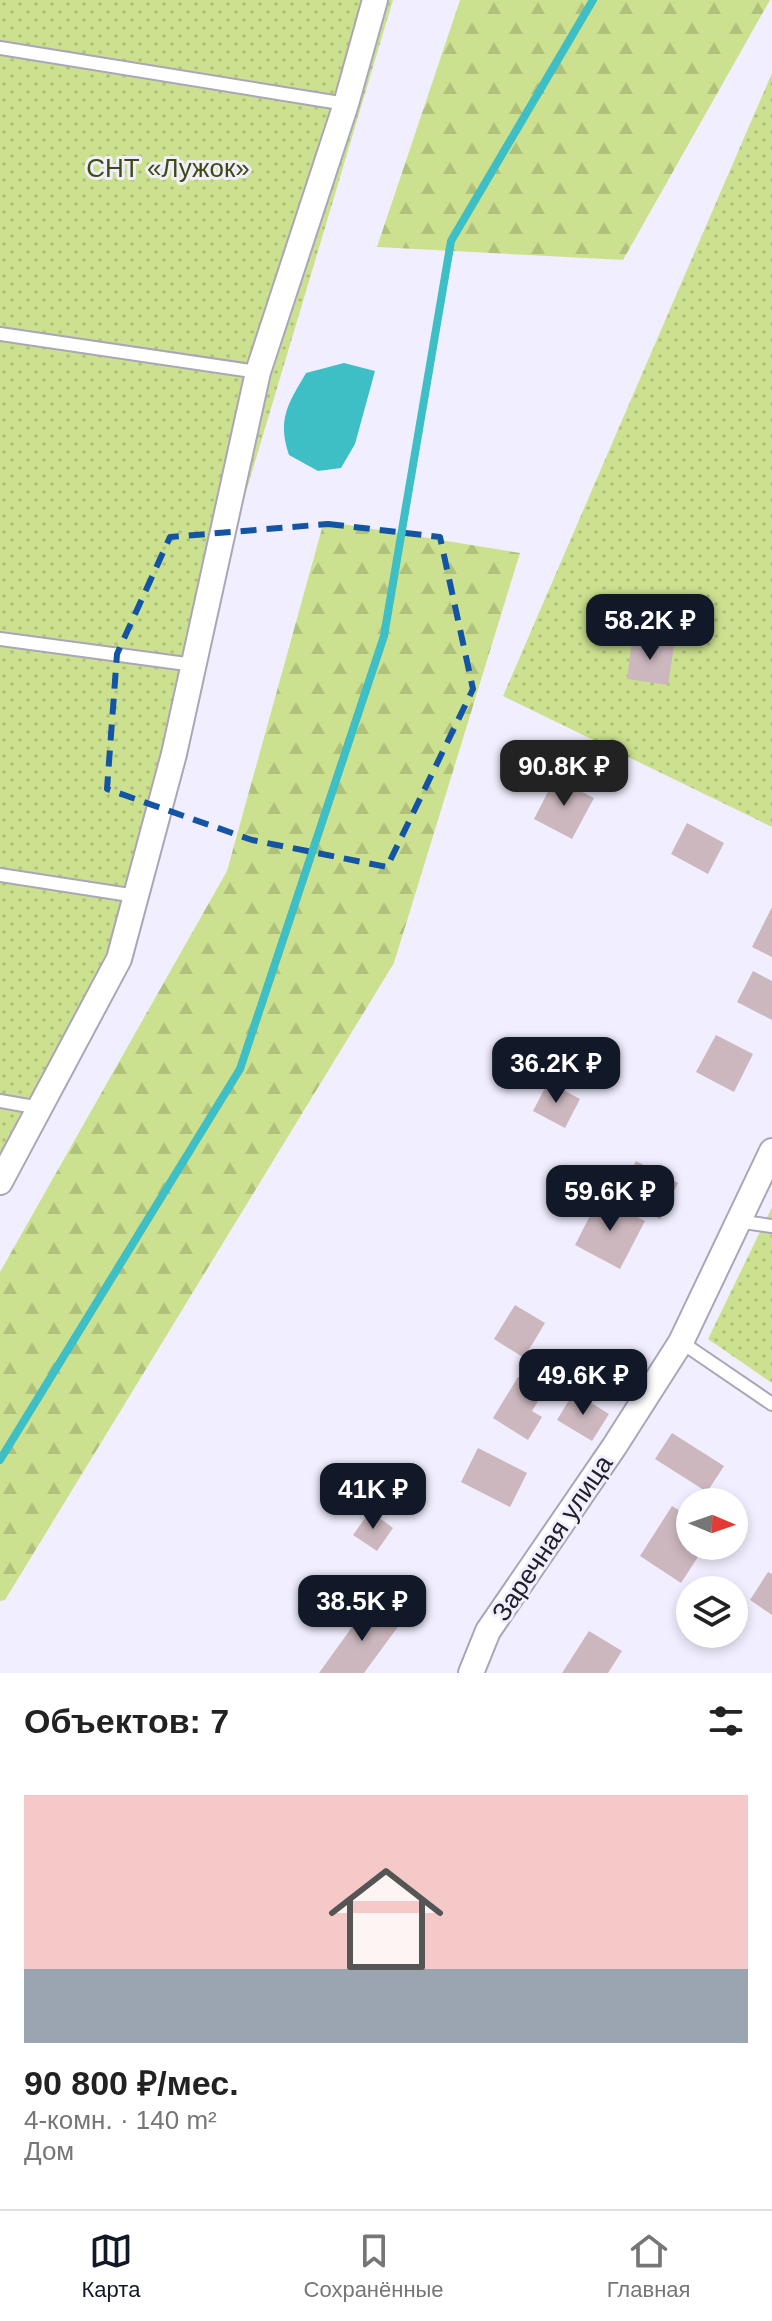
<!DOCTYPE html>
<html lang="ru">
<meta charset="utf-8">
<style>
body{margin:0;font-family:Helvetica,sans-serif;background:#f6f6f6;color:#222;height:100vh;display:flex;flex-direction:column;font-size:30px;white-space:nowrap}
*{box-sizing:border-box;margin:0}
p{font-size:26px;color:#767676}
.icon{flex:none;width:44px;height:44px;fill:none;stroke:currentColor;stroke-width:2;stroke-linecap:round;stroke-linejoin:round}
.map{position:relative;height:1673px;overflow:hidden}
.sheet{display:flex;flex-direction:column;background:#fff;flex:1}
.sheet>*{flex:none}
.needle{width:52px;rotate:92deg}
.buttons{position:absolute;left:676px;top:1488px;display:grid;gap:16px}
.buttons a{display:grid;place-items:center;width:72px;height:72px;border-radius:50%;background:#fff;box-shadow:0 4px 12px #0003;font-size:40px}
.price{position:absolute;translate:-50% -68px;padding:0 18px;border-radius:16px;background:#111827;color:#fff;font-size:26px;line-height:52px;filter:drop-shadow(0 2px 4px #0008)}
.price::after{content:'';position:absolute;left:50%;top:48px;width:24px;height:18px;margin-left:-12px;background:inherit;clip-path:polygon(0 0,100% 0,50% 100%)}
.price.selected{background:#222;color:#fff}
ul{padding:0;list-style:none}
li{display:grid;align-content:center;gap:16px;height:424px;padding:0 24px}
li span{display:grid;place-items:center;height:248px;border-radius:0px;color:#555}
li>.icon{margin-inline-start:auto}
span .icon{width:144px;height:144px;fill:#fffc;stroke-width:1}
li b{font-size:34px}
h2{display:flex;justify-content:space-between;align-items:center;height:96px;padding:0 24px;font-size:34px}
.tabs{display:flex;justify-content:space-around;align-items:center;height:112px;border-top:2px solid #e0e0e0;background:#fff;font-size:22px;color:#767676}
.tabs a{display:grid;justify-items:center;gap:4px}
.tabs .selected{color:#111827}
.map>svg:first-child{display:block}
</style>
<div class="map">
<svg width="772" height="1673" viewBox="0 0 772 1673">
<defs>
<pattern id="forest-firs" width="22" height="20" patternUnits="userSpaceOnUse" patternTransform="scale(2)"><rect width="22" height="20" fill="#cce18f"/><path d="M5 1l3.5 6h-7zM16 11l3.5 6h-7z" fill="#afc17b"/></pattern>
<pattern id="garden-dots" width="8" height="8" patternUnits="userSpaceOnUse" patternTransform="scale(2)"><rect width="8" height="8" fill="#cce18f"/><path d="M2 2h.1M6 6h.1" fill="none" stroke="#afc17b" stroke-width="1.8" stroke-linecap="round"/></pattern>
</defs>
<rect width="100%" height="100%" fill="#f1efff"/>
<path fill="url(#forest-firs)" d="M460 0H770L623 260 377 247Z
M324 521 520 553 394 963 5 1600 0 1601V1272L227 871Z"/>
<path fill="url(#garden-dots)" d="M0 0H393L111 944 0 1169Z
M772 73V827L503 696Z
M772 1207V1383L708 1339Z"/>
<path fill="#3ebec5" d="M344 363 375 371 355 444 341 468 318 471 289 455C277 419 288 404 306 373Z"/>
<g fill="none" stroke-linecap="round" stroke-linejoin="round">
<path stroke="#3ebec5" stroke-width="8" d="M0 1460 240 1069 384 636 451 241 593 0"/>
</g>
<path fill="#ccb7bf" d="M632 640 674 646 668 685 627 679Z
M555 778 594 798 572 839 534 819Z
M687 823 724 843 708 874 671 854Z
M772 907V957L752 947Z
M753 971 772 981V1020L737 1002Z
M716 1035 753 1054 734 1092 696 1072Z
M548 1082 580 1099 565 1128 533 1111Z
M636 1161 678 1183 660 1219 618 1197Z
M599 1198 645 1221 620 1269 575 1245Z
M515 1305 545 1323 524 1358 494 1339Z
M518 1377 543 1393 532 1411 542 1417 528 1440 493 1418Z
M574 1392 609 1414 592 1441 557 1420Z
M672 1433 724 1466 707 1492 655 1459Z
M478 1448 527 1473 510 1507 461 1482Z
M672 1506 690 1517V1546H705L681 1583 640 1556Z
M370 1511 393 1528 377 1551 353 1535Z
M768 1572 772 1574V1615L750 1600Z
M370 1602 400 1624 364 1673H319Z
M589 1631 622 1651 608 1673H562Z"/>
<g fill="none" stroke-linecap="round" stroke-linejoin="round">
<defs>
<path id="lane" d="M0 48 346 104
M0 334 258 372
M0 639 194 665
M0 875 136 896
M0 1101 40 1108
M737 1221 772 1226
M681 1342 772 1404"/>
<path id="street" d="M0 1182 119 959 174 754 258 372 346 104 375 0
M471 1673 488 1631 614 1447 681 1342 772 1151"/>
</defs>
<use href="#lane" stroke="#a9a6b8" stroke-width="16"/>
<use href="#street" stroke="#a9a6b8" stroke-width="28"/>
<use href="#lane" stroke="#fff" stroke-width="12"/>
<use href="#street" stroke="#fff" stroke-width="24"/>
</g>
<path fill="none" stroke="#1454a4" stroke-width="6" stroke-dasharray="16 10" stroke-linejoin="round" d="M328 524 440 537 473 689 387 867 252 840 107 789 117 654 170 537Z"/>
<g text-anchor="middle" stroke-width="6" stroke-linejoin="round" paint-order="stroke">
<g font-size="26" fill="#3f4b0e" stroke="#f1efff">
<text x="168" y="177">СНТ «Лужок»</text>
</g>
<g font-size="26" fill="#212027" stroke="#f1efff">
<text transform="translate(552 1538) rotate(-56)" y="9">Заречная улица</text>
</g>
</g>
</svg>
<div class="buttons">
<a><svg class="needle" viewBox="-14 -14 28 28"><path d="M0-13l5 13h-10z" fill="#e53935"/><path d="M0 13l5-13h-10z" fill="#767676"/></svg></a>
<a><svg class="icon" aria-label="layers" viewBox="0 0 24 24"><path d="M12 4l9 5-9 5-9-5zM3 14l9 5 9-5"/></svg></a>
</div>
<b class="price" style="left:650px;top:662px">58.2K ₽</b>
<b class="price selected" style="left:564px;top:808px">90.8K ₽</b>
<b class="price" style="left:556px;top:1105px">36.2K ₽</b>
<b class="price" style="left:610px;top:1233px">59.6K ₽</b>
<b class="price" style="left:583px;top:1417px">49.6K ₽</b>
<b class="price" style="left:373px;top:1531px">41K ₽</b>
<b class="price" style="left:362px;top:1643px">38.5K ₽</b>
</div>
<section class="sheet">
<h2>Объектов: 7<svg class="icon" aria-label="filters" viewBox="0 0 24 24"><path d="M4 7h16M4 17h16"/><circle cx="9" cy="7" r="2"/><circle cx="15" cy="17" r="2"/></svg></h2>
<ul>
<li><span style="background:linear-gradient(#f6c9c9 70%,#9aa5b1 0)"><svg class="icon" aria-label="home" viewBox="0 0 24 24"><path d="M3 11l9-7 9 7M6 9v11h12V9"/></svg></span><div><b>90 800 ₽/мес.</b><p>4-комн. · 140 m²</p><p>Дом</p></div></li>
</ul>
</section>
<nav class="tabs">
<a class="selected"><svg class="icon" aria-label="map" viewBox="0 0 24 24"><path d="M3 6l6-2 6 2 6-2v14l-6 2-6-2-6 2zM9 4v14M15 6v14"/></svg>Карта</a>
<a><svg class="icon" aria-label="saved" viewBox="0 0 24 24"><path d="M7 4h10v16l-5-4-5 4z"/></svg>Сохранённые</a>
<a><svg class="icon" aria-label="home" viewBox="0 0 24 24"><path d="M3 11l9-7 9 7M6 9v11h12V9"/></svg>Главная</a>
</nav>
